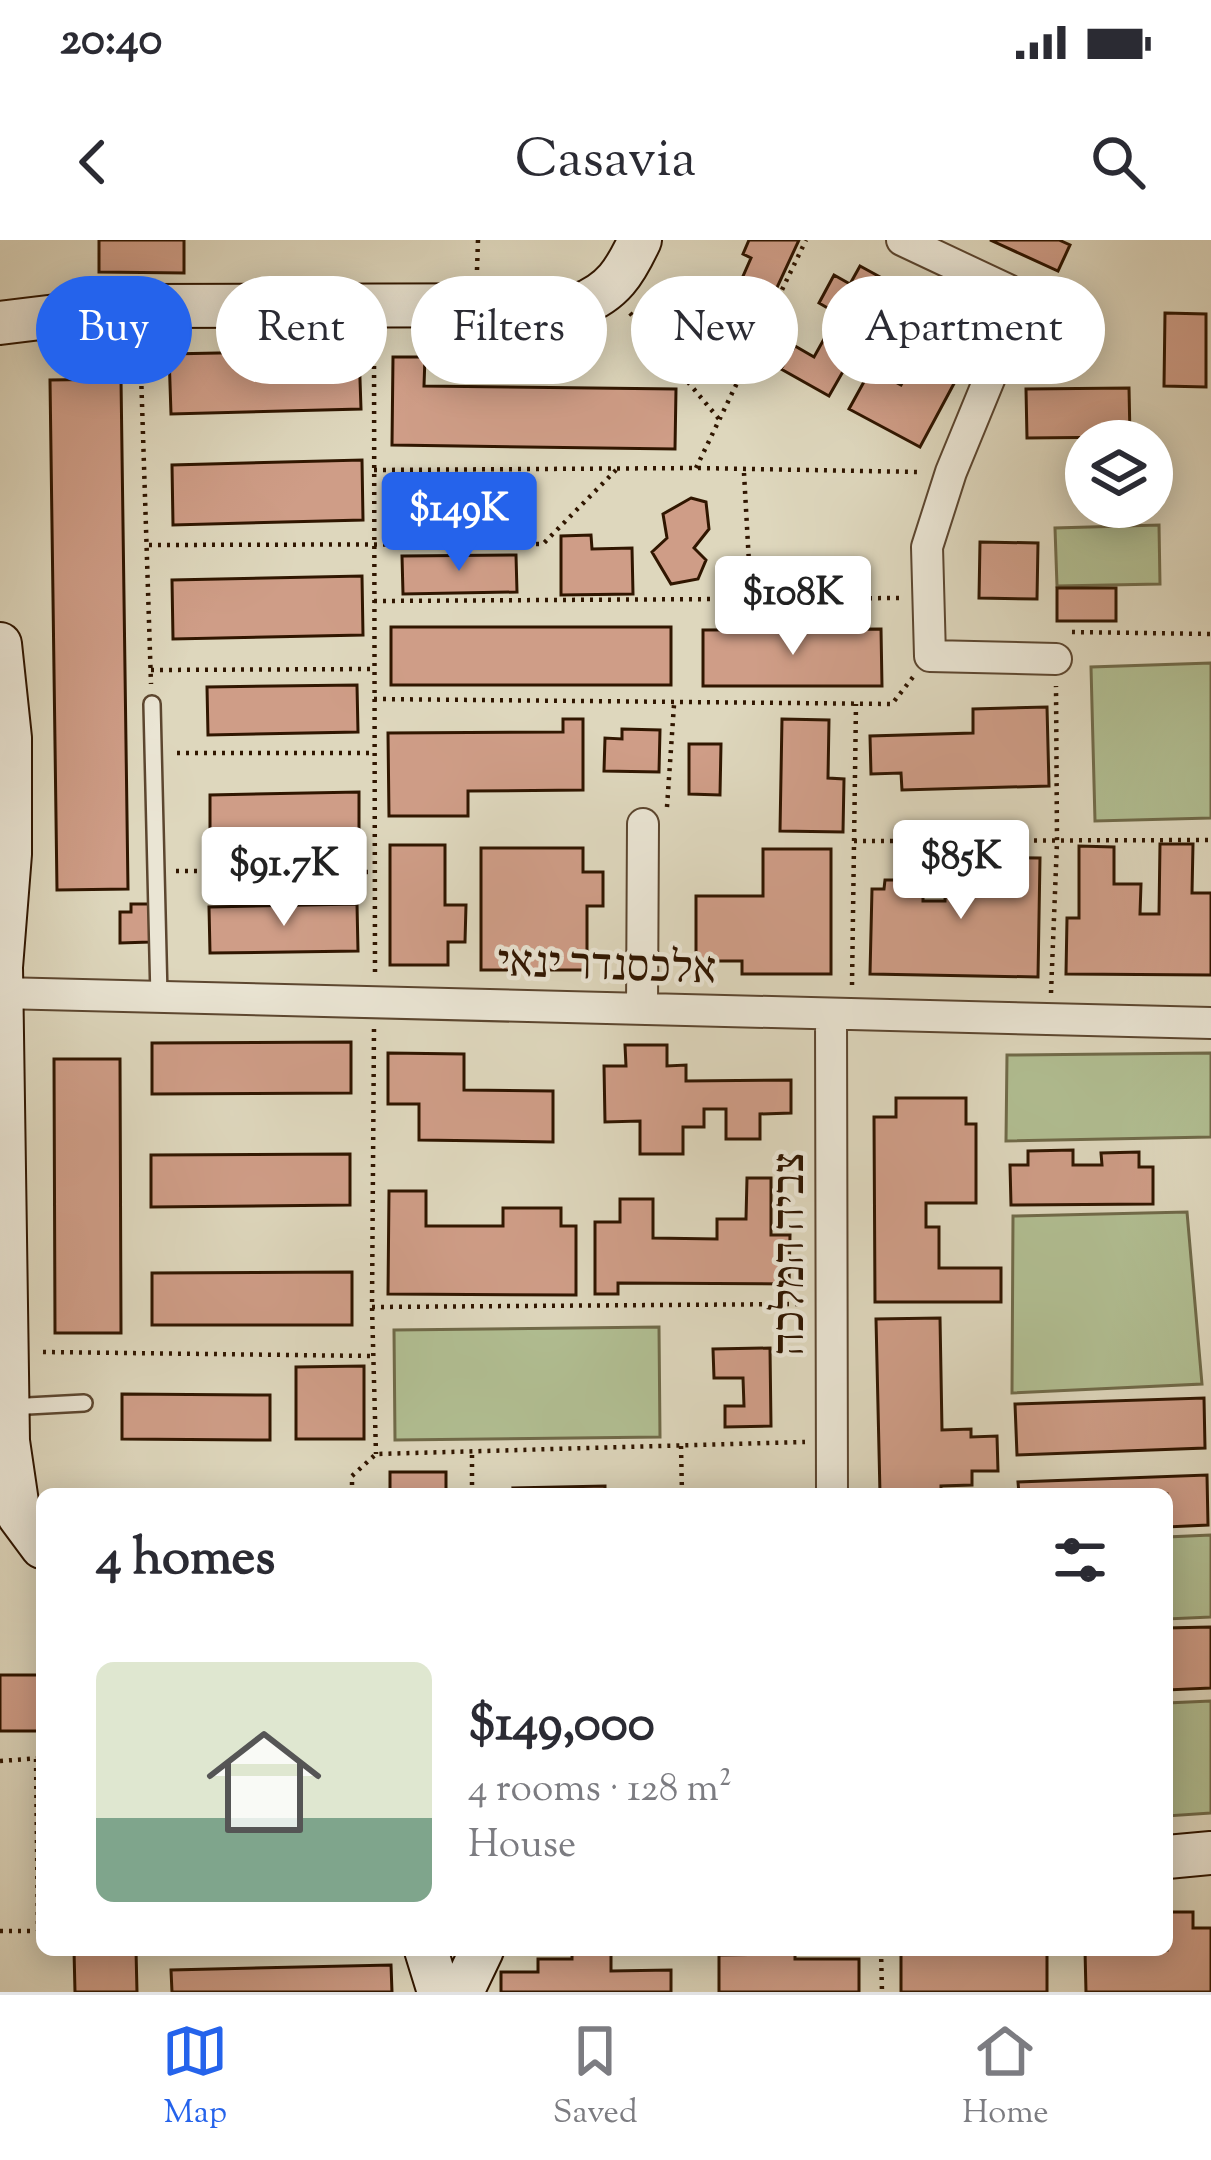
<!DOCTYPE html>
<meta charset="utf-8">
<style>
body{margin:0;font-family:"Sorts Mill Goudy","Frank Ruhl Libre",serif;background:#f2f2f3;color:#2b2b33;height:100vh;display:flex;flex-direction:column;font-size:45px;white-space:nowrap}
*{box-sizing:border-box;margin:0}
p{font-size:39px;color:#7c7c81}
.icon{flex:none;width:66px;height:66px;fill:none;stroke:currentColor;stroke-width:2;stroke-linecap:round;stroke-linejoin:round}
.map{position:relative;flex:1;overflow:hidden}
.details{position:absolute;left:36px;top:1248px;width:1137px;height:468px;display:flex;flex-direction:column;background:#fff;border-radius:18px;box-shadow:0 6px 30px #0003}
.details>*{flex:none}
.hud{position:absolute;left:36px;top:36px;width:1140px;height:108px;display:flex;gap:24px}
.tools{position:absolute;left:1065px;top:180px;display:grid;gap:24px}
.tools a{display:grid;place-items:center;width:108px;height:108px;border-radius:50%;background:#fff;box-shadow:0 6px 30px #0003;font-size:60px}
.price{position:absolute;translate:-50% -102px;padding:0 27px;border-radius:12px;background:#fff;color:#222;font-size:39px;line-height:78px;filter:drop-shadow(0 3px 6px #0008)}
.price::after{content:'';position:absolute;left:50%;top:72px;width:36px;height:27px;margin-left:-18px;background:inherit;clip-path:polygon(0 0,100% 0,50% 100%)}
.price.on{background:#2563eb;color:#fff}
ul{padding:0;list-style:none}
li{display:flex;align-items:center;gap:36px;height:300px;padding:0 60px}
li+li{border-top:3px solid #e1e1e2}
li span{display:grid;place-items:center;flex:none;width:336px;height:240px;border-radius:18px;color:#555}
li>.icon{margin-inline-start:auto}
span .icon{width:144px;height:144px;fill:#fffc;stroke-width:1}
li b{font-size:51px}
h2{display:flex;justify-content:space-between;align-items:center;height:144px;padding:0 60px;font-size:51px}
.tag{padding:0 42px;border-radius:54px;background:#fff;box-shadow:0 6px 30px #0003;font-size:42px;line-height:108px}
.tag.on{background:#2563eb;color:#fff}
.status{display:flex;justify-content:space-between;align-items:center;height:84px;padding:0 60px;background:#fff;direction:ltr}
.status svg{height:33px;fill:currentColor}
header{display:flex;justify-content:space-between;align-items:center;height:156px;padding:0 60px;background:#fff;font-size:54px;font-weight:600}
.dock{display:flex;justify-content:space-around;align-items:center;height:168px;border-top:3px solid #e1e1e2;background:#fff;font-size:33px;color:#7c7c81}
.dock a{display:grid;justify-items:center;gap:6px}
.dock .on{color:#2563eb}
.map>svg:first-child{display:block}
</style>
<div class="status"><b>20:40</b><svg viewBox="0 0 49 12"><path d="M0 12V9h3v3zM5 12V6h3v6zM10 12V3h3v9zM15 12V0h3v12zM26 1h20v11H26zM47 4h2v5h-2z"/></svg></div>
<header><svg class="icon" aria-label="back" viewBox="0 0 24 24"><path d="M15 5l-7 7 7 7"/></svg>Casavia<svg class="icon" aria-label="search" viewBox="0 0 24 24"><circle cx="10" cy="10" r="6"/><path d="M15 15l6 6"/></svg></header>
<div class="map">
<svg width="1211" height="1752" viewBox="0 0 1211 1752">
<rect width="100%" height="100%" fill="#ded7bd"/>
<filter id="stains"><feTurbulence type="fractalNoise" baseFrequency=".00167" numOctaves="4"/><feColorMatrix values="0 0 0 0 .2 0 0 0 0 .09 0 0 0 0 .02 0 0 0 .5 -.17"/></filter>
<radialGradient id="worn" r=".72"><stop offset=".6" stop-color="#630" stop-opacity="0"/><stop offset="1" stop-color="#630" stop-opacity=".3"/></radialGradient>
<path fill="#b1be92" stroke="#706a49" stroke-width="3" d="M1159 285 1160 344 1057 346 1055 288Z
M1211 423V578L1095 581 1091 427Z
M1211 813V897L1006 901 1007 815Z
M1187 972 1202 1144 1012 1153 1013 976Z
M659 1087 660 1197 395 1200 394 1090Z
M1211 1295V1377L1167 1379V1297Z
M1211 1461V1573L1167 1576V1463Z"/>
<path fill="#cf9d87" stroke="#301600" stroke-width="3" d="M99 0H184V33L99 32Z
M749 0H799L742 123 689 98 715 42 736 52 751 18 743 14Z
M990 0H1059L1070 5 1058 31Z
M860 26 893 44 829 156 781 129 795 106 814 117 838 74 819 63 834 35 850 44Z
M918 45 987 82 920 207 849 169 871 129 901 145 930 91 902 75Z
M1165 73 1206 74V147L1164 146Z
M359 110 361 169 171 174 169 114Z
M393 117H425L424 146 676 149 675 209 392 205Z
M121 139 128 649 57 650 50 140Z
M1129 148 1130 197 1027 198 1026 149Z
M362 220 363 280 173 285 172 225Z
M691 258 706 262 709 289 694 308 706 320 698 339 671 344 652 312 667 298 663 274Z
M591 295 592 309 632 308 633 354 561 355V296Z
M980 302 1038 303 1037 359 979 358Z
M516 315 517 352 403 354 402 316Z
M362 336 363 395 173 399 172 340Z
M1057 348H1116V381H1057Z
M391 387H671V445H391Z
M881 389 882 446H703V390Z
M357 445 358 492 208 495 207 447Z
M1047 467 1049 546 902 550 901 533 871 534 870 496 973 493V469Z
M563 479H583V550L468 551V576H389L388 493 563 492Z
M782 479 829 480 828 538 844 539 843 592 780 591Z
M622 489 660 490 659 532 604 531 605 498 622 499Z
M689 504H721L720 555 689 554Z
M359 552V599L210 602V555Z
M1160 604H1193L1192 653H1211V735L1066 734 1067 678H1079V606L1114 607V644H1141L1140 674H1159Z
M390 605H445V665H466L465 702H448V725H390Z
M481 608H583V632H603V666H587V730H481Z
M763 609H831V734H742V721H696V656H763Z
M946 617 1040 618 1038 737 870 734 872 649H884L885 640H923V661H945Z
M131 664H150V702L120 703V672H131Z
M357 664 358 711 210 713 209 667Z
M351 802V853L152 854V803Z
M625 805H667V826L686 825V841L791 840V873L760 874V899H726V869H704V887H683V914H640V881L605 882 604 826H626Z
M388 813 464 814V850L553 851V902L419 900V864H388Z
M54 819H120L121 1093H55Z
M896 858H966V884H976V963H926V987H939V1028H1001V1062H875L874 877H896Z
M1073 910V925H1102L1101 913 1139 912V927H1153V964L1011 965 1010 925H1028V911Z
M350 914V965L151 967V915Z
M747 938H771V995H790L789 1044 618 1043V1054H595V982H620V959H653V998L717 999V979H746Z
M389 951H426V986H503V968H561V986H576V1055L388 1054Z
M352 1032V1085H152V1033Z
M940 1078 942 1190 971 1189V1197L997 1196 998 1231H972V1245L941 1246V1254H880L876 1079Z
M770 1108 771 1186 725 1187V1166H744L743 1138H714L713 1109Z
M364 1126V1199H296V1127Z
M122 1154 270 1155V1200L122 1199Z
M1204 1158 1205 1208 1017 1215 1015 1164Z
M390 1232H446V1254H390Z
M1207 1235 1208 1285 1167 1287V1254H1019L1018 1242Z
M605 1246V1254H514L513 1248Z
M1211 1387V1448L1167 1450V1388Z
M0 1435H42V1491H0Z
M1167 1672H1193V1688H1211V1752H1086L1085 1710H1167Z
M74 1710H136L137 1752H75Z
M572 1710H611V1731L671 1730V1752H501V1732H538V1719H572Z
M771 1710H795V1719H859V1752H719V1715L771 1714Z
M901 1710 1047 1711V1752H901Z
M391 1725 392 1752H172L171 1730Z"/>
<g fill="none" stroke-linecap="round" stroke-linejoin="round">
<defs>
<path id="lane" d="M152 464 159 757
M9 1167 84 1163"/>
<path id="street" d="M902 0 1023 57 951 232 927 307 930 416 1056 419
M1 753 1211 783
M642 769 643 584
M831 774 832 1254"/>
<path id="secondary" d="M0 83 139 66 579 65C613 52 625 32 640 0
M0 404 10 498V614L1 727 8 1201 19 1276 42 1307
M1167 1617 1211 1613
M426 1710 439 1752
M462 1752 482 1710"/>
</defs>
<use href="#lane" stroke="#5c462f" stroke-width="20"/>
<use href="#street" stroke="#5c462f" stroke-width="34"/>
<use href="#secondary" stroke="#301600" stroke-width="46"/>
<path stroke="#301600" stroke-width="4.5" stroke-dasharray="3 6" stroke-linecap="butt" d="M477 30 478 0
M630 73 719 179
M374 99 375 736
M140 101 151 444
M696 228 806 0
M374 230 696 228 920 232
M744 233 751 359
M149 305 543 304 616 230
M374 361 902 358
M1072 392 1211 394
M151 430 374 429
M374 459 892 464 913 437
M177 513H374
M667 567 674 465
M854 601 1211 600
M176 631 374 632
M852 745 856 464
M1051 753 1057 602 1056 446
M374 789 372 1067 376 1214
M372 1067 804 1064
M43 1112 373 1116
M681 1206 682 1254
M352 1254V1236L376 1214 805 1202
M472 1254V1211
M0 1521 42 1518
M0 1691H38L36 1519
M881 1710 882 1752"/>
<use href="#lane" stroke="#eae5d4" stroke-width="15"/>
<use href="#street" stroke="#eae5d4" stroke-width="30"/>
<use href="#secondary" stroke="#eae5d4" stroke-width="42"/>
</g>
<g text-anchor="middle" stroke-width="9" stroke-linejoin="round" paint-order="stroke">
<g font-size="45" fill="#301600" stroke="#eae5d4">
<text transform="translate(607 723) rotate(2)" y="16">אלכסנדר ינאי</text>
<text transform="translate(787 1014) rotate(-90)" y="16">צביה המלכה</text>
</g>
</g>
<rect width="100%" height="100%" filter="url(#stains)"/>
<rect width="100%" height="100%" fill="url(#worn)"/>
</svg>
<div class="tools">
<a><svg class="icon" aria-label="layers" viewBox="0 0 24 24"><path d="M12 4l9 5-9 5-9-5zM3 14l9 5 9-5"/></svg></a>
</div>
<b class="price on" style="left:459px;top:334px">$149K</b>
<b class="price" style="left:793px;top:418px">$108K</b>
<b class="price" style="left:961px;top:682px">$85K</b>
<b class="price" style="left:284px;top:689px">$91.7K</b>
<div class="hud">
<a class="tag on">Buy</a>
<a class="tag">Rent</a>
<a class="tag">Filters</a>
<a class="tag">New</a>
<a class="tag">Apartment</a>
</div>
<section class="details">
<h2>4 homes<svg class="icon" aria-label="filters" viewBox="0 0 24 24"><path d="M4 7h16M4 17h16"/><circle cx="9" cy="7" r="2"/><circle cx="15" cy="17" r="2"/></svg></h2>
<ul>
<li><span style="background:linear-gradient(#dfe7d0 65%,#7fa58c 0)"><svg class="icon" aria-label="home" viewBox="0 0 24 24"><path d="M3 11l9-7 9 7M6 9v11h12V9"/></svg></span><div><b>$149,000</b><p>4 rooms · 128 m²</p><p>House</p></div></li>
</ul>
</section>
</div>
<nav class="dock">
<a class="on"><svg class="icon" aria-label="map" viewBox="0 0 24 24"><path d="M3 6l6-2 6 2 6-2v14l-6 2-6-2-6 2zM9 4v14M15 6v14"/></svg>Map</a>
<a><svg class="icon" aria-label="saved" viewBox="0 0 24 24"><path d="M7 4h10v16l-5-4-5 4z"/></svg>Saved</a>
<a><svg class="icon" aria-label="home" viewBox="0 0 24 24"><path d="M3 11l9-7 9 7M6 9v11h12V9"/></svg>Home</a>
</nav>
